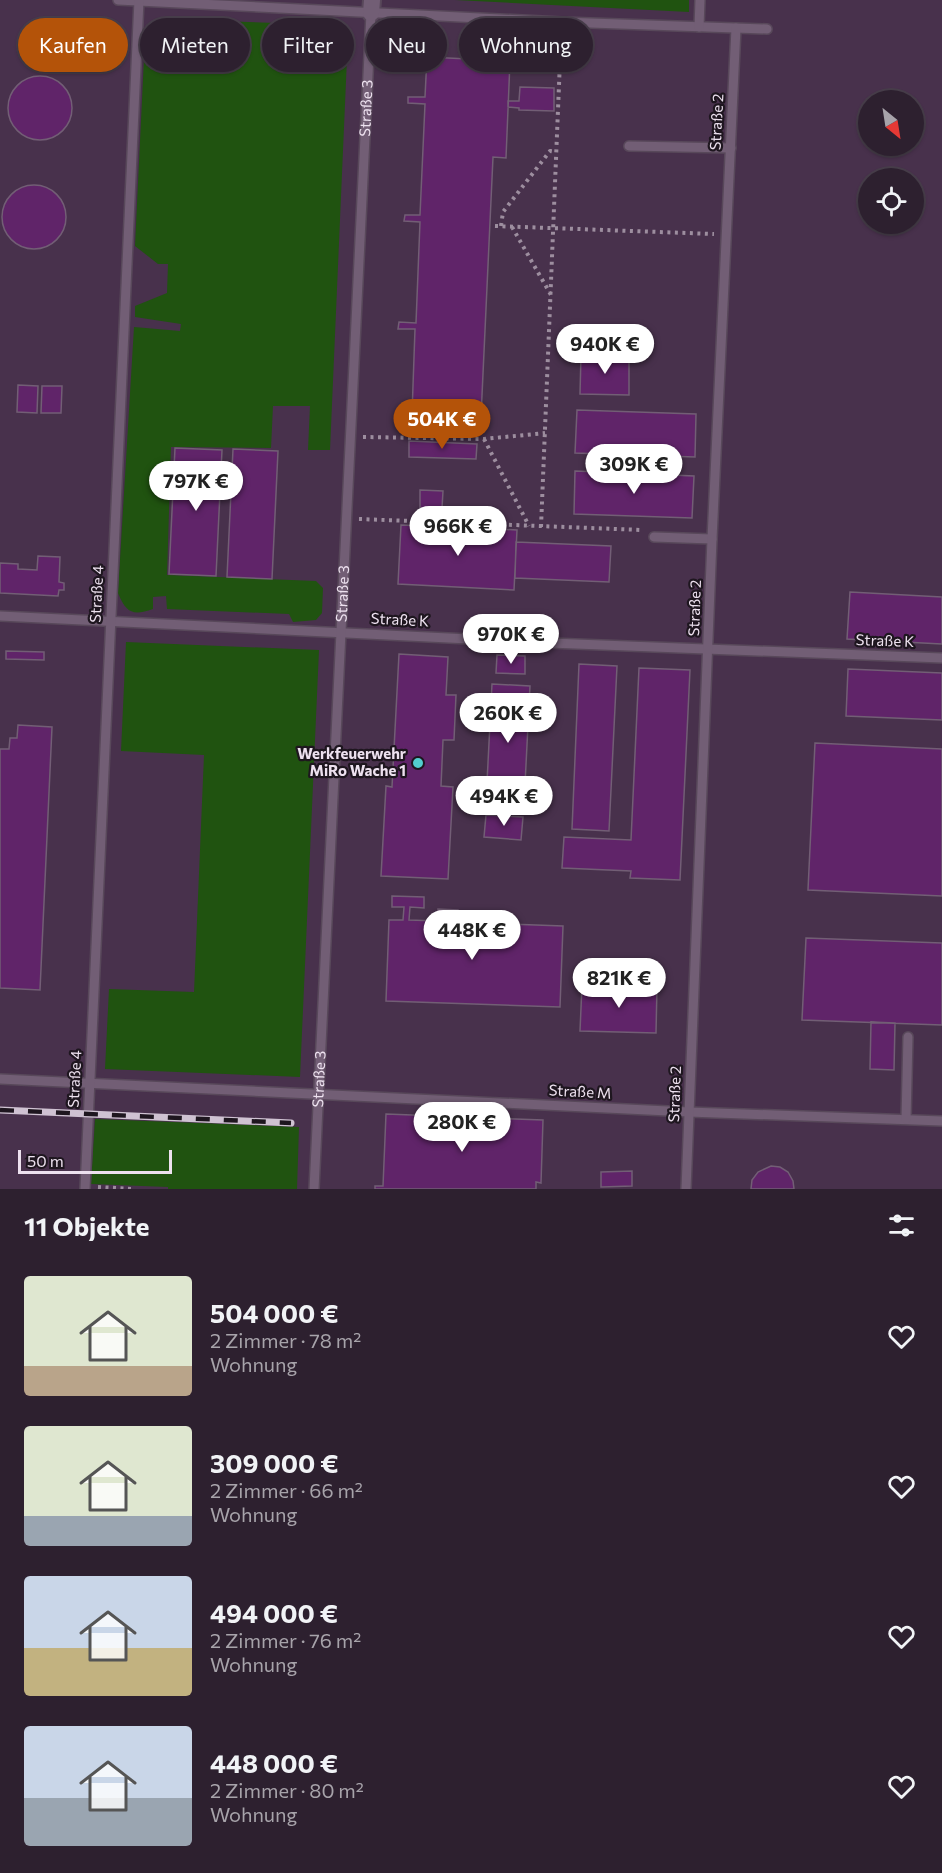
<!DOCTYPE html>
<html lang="de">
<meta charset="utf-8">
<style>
body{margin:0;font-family:Commissioner,sans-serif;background:#392d3b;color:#f1f3f6;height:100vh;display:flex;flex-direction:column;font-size:22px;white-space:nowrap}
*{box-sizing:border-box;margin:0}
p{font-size:20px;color:#a7a3aa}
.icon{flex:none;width:33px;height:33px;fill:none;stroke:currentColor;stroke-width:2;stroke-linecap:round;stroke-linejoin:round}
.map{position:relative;height:1189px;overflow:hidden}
.details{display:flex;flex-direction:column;background:#2d202f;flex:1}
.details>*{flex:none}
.banner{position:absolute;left:18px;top:18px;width:600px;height:54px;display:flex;gap:12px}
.needle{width:39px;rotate:150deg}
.buttons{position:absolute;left:858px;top:90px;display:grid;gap:12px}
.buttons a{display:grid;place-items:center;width:66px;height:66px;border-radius:50%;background:#2d202f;box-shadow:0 2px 4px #0004,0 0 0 2px #483e4b;font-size:30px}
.scale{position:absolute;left:18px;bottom:15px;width:154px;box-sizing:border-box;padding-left:6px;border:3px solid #ede1ef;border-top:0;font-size:16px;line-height:21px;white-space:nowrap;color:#ede1ef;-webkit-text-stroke:4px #1e161f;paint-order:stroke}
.price{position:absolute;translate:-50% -51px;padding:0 14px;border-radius:21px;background:#fff;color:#222;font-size:20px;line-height:39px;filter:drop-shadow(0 2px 3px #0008)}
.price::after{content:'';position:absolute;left:50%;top:36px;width:18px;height:14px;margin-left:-9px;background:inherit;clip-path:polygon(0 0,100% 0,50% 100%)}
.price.current{background:#b45309;color:#fff}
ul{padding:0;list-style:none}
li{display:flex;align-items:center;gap:18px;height:150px;padding:0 24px}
li span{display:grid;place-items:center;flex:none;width:168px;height:120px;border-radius:6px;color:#555}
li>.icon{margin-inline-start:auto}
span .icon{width:72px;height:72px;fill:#fffc;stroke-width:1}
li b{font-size:26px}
h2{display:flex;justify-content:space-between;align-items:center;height:72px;padding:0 24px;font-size:26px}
.tag{padding:0 21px;border-radius:27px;background:#2d202f;box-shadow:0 2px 4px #0004,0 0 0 2px #483e4b;font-size:21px;line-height:54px}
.tag.current{background:#b45309;color:#fff}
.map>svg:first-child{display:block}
</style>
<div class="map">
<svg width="942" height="1189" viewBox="0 0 942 1189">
<rect width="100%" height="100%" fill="#3c2a3f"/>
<path fill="#48314c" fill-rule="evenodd" d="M0 0H942V1189H0ZM868 100H914V146H868ZM868 178H914V224H868Z"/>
<path fill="#205310" d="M455 0H689V12Z
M160 19 336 25 348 35 330 450H308L310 406H273L271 448 171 447 167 575 316 581 323 588 322 613 316 620 293 622 289 614 167 609 166 596 153 597V609C133 616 126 613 118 593L134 327 180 331 181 324 135 317V306L167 293 168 264H158L135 246 145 37 149 27Z
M126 642 319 650 300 1077 105 1069 109 989 194 992 204 755 121 751Z
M95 1119 299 1127 297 1189H168V1187L91 1184Z"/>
<path fill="#602469" stroke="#725e75" stroke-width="1.5" d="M427 57 510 61 506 158 493 157 481 417 446 415 445 433H438L439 415 412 414 415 329H398L399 322 416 323 420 222 404 221 405 215H420L425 104 408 103V97H425Z
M8 108a32 32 0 1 1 64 0a32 32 0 1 1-64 0Z
M520 87 554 88V111L519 110V108L508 107V101H519Z
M2 217a32 32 0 1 1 64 0a32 32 0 1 1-64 0Z
M581 355 629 356V395L580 394Z
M18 385 38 386 37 413 17 412Z
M42 386H62L61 413H41Z
M577 410 696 414 695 457 575 453Z
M409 441 477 444 476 459 409 457Z
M175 448 222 450 216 576 169 574Z
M233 449 278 451 272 579 227 577Z
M575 471 694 476 692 518 574 514Z
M420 490 443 491 442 508H420Z
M401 525 517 530 514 590 398 584Z
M516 542 611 546 609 582 515 578Z
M38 556 60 557 59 582 64 583V590H59L58 596 0 593V563L18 564V569L37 570Z
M850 592 942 597V644L847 639Z
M6 651 44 652V660L6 659Z
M399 654 448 657 446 695H456L454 740H443L441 786 453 787 448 879 381 876 386 786 392 787Z
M497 655 525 656V674L496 673Z
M579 664 617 666 609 831 572 829Z
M639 668 690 670 680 880 630 878 631 871 562 868 564 837 631 840Z
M848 669 942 673V720L846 716Z
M492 684 530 686 524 804 486 802Z
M18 725 52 727 40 990 0 988V749H9L10 738H17Z
M815 743 942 749V896L808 890Z
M486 815 523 817 521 840 484 837Z
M392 896 424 897V908L410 907 409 920 438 921V909L458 910V922L563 926 560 1007 386 1001 389 920H403L404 907H392Z
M806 938 942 943V1025L802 1020Z
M582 985 657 987 656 1033 580 1031Z
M871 1022 895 1023 894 1070 870 1069Z
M386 1114 543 1120 541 1183 536 1182V1189H375V1186H383Z
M771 1166 780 1167 788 1172 793 1181 794 1189H751L752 1180 758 1172Z
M632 1171V1186L601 1187V1172Z"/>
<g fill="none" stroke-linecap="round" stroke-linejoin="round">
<defs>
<g id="service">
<path d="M118 0 562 22 767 29"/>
<path d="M699 27 700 0"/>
<path d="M629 146 731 148"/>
<path d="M654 537 712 539"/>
<path d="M0 616 550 643 942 658"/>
<path d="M0 1079 689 1112 942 1121"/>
<path d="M906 1119 908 1037"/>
<path d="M85 1189 139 0"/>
<path id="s1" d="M314 1189 371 13"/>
<path d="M686 1189 712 539 736 28"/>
</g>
<path id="minor" d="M371 13 372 0"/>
</defs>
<use href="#service" stroke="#58485a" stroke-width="12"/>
<use href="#minor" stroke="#58485a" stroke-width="20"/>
<path stroke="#9d8e9f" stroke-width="4" stroke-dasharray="3 4.5" stroke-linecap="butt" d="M495 226 714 234
M501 226 503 212 550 151 556 152
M512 227 551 295
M363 437 484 439 545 433
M484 439 529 526
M359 519 642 530
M541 527 561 36
M98 1187 133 1189"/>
<use href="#service" stroke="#725e75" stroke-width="9"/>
<use href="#minor" stroke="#725e75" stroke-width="16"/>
<defs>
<path id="rail" d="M0 1110 291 1123"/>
</defs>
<use href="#rail" stroke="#cfc2d2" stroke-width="7"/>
<use href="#rail" stroke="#1e161f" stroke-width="4.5" stroke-dasharray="14" stroke-linecap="butt"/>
</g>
<circle fill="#52cdcf" stroke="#1e161f" stroke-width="2" cx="418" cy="763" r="6"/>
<g text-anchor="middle" stroke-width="4.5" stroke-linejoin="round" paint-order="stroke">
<g font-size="15" fill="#ede1ef" stroke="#1e161f">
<text dy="5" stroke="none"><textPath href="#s1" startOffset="1082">Straße 3</textPath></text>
<text transform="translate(717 122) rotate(-87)" y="5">Straße 2</text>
<text transform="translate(97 594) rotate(-87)" y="5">Straße 4</text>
<text dy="5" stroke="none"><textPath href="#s1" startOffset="596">Straße 3</textPath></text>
<text transform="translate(695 608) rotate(-88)" y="5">Straße 2</text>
<text transform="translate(400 620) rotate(3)" y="5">Straße K</text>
<text transform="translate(885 641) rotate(2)" y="5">Straße K</text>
<text transform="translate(75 1079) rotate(-87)" y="5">Straße 4</text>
<text dy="5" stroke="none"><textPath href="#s1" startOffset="110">Straße 3</textPath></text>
<text transform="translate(580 1092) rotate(3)" y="5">Straße M</text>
<text transform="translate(675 1094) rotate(-88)" y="5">Straße 2</text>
</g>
<g font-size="15" font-weight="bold" fill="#ede1ef" stroke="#1e161f" text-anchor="end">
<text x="406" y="759">Werkfeuerwehr<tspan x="406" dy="17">MiRo Wache 1</tspan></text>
</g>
</g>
</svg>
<div class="buttons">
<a><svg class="needle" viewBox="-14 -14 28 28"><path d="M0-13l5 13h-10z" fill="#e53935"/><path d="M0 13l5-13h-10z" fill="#a7a3aa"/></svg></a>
<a><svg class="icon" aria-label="locate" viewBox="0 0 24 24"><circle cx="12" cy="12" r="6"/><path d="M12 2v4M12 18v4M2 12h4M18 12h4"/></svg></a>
</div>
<div class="scale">50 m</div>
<b class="price" style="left:605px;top:375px">940K €</b>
<b class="price current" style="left:442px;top:450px">504K €</b>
<b class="price" style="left:634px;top:495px">309K €</b>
<b class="price" style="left:196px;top:512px">797K €</b>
<b class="price" style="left:458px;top:557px">966K €</b>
<b class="price" style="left:511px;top:665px">970K €</b>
<b class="price" style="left:508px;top:744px">260K €</b>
<b class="price" style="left:504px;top:827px">494K €</b>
<b class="price" style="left:472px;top:961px">448K €</b>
<b class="price" style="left:619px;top:1009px">821K €</b>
<b class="price" style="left:462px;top:1153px">280K €</b>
<div class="banner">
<a class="tag current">Kaufen</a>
<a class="tag">Mieten</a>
<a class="tag">Filter</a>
<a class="tag">Neu</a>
<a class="tag">Wohnung</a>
</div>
</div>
<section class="details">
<h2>11 Objekte<svg class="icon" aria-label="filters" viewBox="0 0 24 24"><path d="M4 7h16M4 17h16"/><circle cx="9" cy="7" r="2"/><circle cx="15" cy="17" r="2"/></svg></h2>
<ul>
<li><span style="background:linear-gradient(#dfe7d0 75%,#b9a48a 0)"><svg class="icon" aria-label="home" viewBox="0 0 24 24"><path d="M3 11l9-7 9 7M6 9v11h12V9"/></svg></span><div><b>504 000 €</b><p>2 Zimmer · 78 m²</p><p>Wohnung</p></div><svg class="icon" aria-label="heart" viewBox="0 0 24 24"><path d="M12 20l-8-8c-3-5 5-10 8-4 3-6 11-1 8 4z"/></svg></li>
<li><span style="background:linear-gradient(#dfe7d0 75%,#9aa5b1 0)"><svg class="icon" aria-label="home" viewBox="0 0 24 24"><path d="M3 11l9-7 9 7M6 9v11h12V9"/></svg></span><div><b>309 000 €</b><p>2 Zimmer · 66 m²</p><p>Wohnung</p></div><svg class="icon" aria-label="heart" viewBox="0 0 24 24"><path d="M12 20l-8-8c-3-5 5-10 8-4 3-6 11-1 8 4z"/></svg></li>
<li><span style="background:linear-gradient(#c9d6e8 60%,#c2b280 0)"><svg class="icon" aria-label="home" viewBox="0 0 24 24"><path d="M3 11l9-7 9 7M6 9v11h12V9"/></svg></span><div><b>494 000 €</b><p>2 Zimmer · 76 m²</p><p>Wohnung</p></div><svg class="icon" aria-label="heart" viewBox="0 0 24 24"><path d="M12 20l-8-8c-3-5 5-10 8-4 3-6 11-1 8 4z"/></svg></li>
<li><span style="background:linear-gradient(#c9d6e8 60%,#9aa5b1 0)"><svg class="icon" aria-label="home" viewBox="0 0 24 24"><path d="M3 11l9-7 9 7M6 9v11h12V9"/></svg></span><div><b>448 000 €</b><p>2 Zimmer · 80 m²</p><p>Wohnung</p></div><svg class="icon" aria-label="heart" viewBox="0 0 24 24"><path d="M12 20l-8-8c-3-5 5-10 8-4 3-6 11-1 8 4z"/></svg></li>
</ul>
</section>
